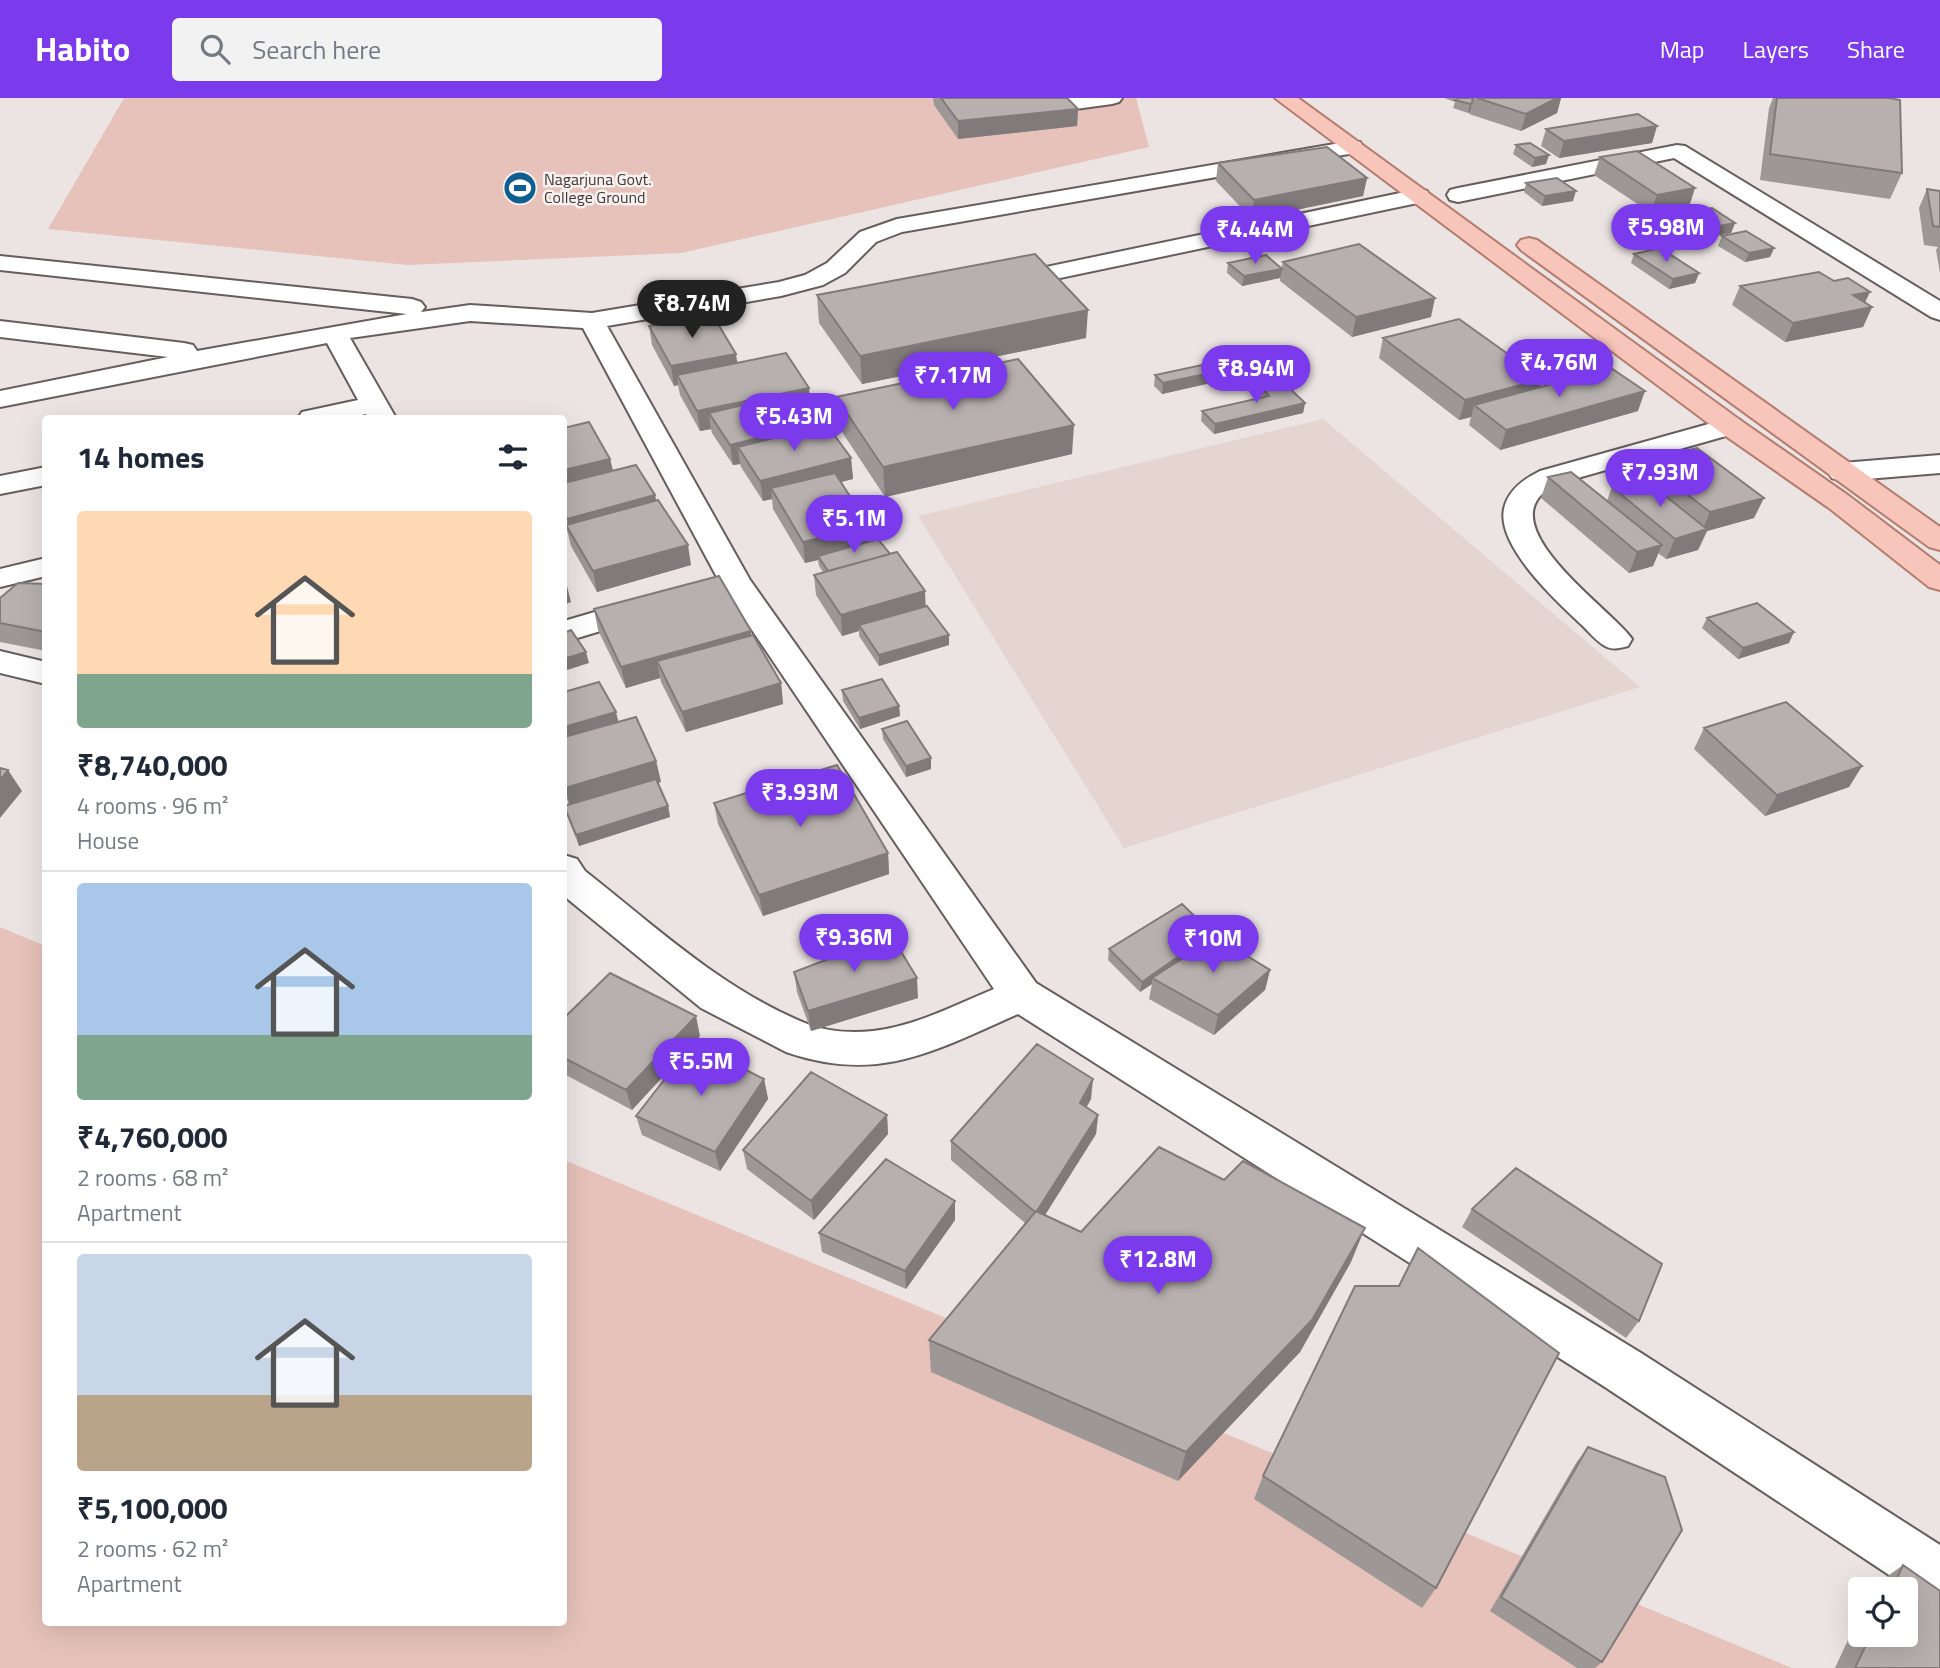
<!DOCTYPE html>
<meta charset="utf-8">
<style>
body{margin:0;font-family:"Titillium Web",sans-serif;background:#f2f2f3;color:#1f2937;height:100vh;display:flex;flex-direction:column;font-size:26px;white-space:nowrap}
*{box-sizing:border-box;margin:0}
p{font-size:23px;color:#747a83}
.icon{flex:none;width:38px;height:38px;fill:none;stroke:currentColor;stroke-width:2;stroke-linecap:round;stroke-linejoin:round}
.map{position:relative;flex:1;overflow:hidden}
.side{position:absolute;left:42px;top:317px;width:525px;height:1211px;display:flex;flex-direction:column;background:#fff;border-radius:7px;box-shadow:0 7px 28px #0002}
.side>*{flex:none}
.buttons{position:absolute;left:1848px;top:1479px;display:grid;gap:14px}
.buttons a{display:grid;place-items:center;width:70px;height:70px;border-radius:7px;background:#fff;box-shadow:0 7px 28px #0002;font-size:35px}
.price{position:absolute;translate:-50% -60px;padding:0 16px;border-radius:24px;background:#7c3aed;color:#fff;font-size:23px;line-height:46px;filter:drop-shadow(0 2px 4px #0008)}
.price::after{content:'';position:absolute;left:50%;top:42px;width:21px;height:16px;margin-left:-10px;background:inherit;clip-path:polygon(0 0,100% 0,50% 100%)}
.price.active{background:#222;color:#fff}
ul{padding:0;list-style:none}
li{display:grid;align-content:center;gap:14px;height:371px;padding:0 35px}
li+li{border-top:2px solid #e0e1e3}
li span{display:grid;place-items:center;height:217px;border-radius:7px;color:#555}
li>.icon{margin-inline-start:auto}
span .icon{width:126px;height:126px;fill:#fffc;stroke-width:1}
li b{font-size:30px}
h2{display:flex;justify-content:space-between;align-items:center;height:84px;padding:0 35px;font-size:30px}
header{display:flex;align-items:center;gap:42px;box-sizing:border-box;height:98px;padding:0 35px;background:#7c3aed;color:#fff}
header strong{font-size:33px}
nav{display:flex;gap:38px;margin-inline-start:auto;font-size:24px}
.search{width:490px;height:63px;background:#f2f2f3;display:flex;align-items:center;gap:18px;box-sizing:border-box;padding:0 24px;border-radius:7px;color:#747a83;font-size:26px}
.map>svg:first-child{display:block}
</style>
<header>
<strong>Habito</strong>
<div class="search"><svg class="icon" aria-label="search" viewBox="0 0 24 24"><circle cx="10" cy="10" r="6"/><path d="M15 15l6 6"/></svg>Search here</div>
<nav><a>Map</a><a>Layers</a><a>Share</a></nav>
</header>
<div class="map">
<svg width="1940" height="1570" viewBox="0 0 1940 1570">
<rect width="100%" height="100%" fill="#ebe4e2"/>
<path fill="#e5d5d1" d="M1323 321 1640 589 1124 750 918 418Z"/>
<path fill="#e6c2ba" d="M124 0H1136L1149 49 681 155 408 167 48 131Z
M0 829 45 848 46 1524H564V1062L1792 1570H0Z"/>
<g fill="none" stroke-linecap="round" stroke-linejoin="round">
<defs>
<path id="minor" d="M1068 0H1122L1119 4 1112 6 1061 13 1054 11 1051 7 1054 3Z
M1352 43 1360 44 1363 49 1360 54 902 134 876 144 845 175 823 187 781 198 607 228 750 482 1036 885 1641 1255 1940 1447V1506L1921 1498 1605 1289 1018 916C934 953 879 986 786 954L701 910 564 798V757L577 761 585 773C655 828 725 894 810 927 829 934 853 935 873 933 916 928 955 907 994 891L719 483 583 230 470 223 350 240 396 320H368L366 316 348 320H298L302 314 358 302 327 245 0 309V293L168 259 0 239V223L184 245 193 247 197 253 407 216 0 172V158L412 201 421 204 425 209 421 214 470 207 592 215 779 184 805 177 827 165 860 134 897 121Z
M1677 47 1685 48 1940 203V222L1931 219 1674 60 1458 104 1450 102 1447 97 1450 92 1458 90Z
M1419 91 1427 93 1430 98 1427 103 1003 192 994 190 991 185 994 180 1003 178Z
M1730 320 1740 322 1744 328 1740 334 1560 385C1554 389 1547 392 1542 396 1500 436 1614 514 1632 541L1628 548C1620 550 1614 552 1607 549 1598 545 1590 535 1583 528 1558 505 1496 448 1504 411 1508 392 1524 381 1540 373Z
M1940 357V375L1842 383 1832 380 1828 374 1832 368 1842 365Z
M46 369V387L0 396V378Z
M46 460V478L0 489V471Z
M646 499 657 502 662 509 657 516 564 544V523Z
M0 553 46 564V586L0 575Z"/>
<path id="major" d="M1275 0H1298L1740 322 1849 398 1940 467V492L1929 489 1829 410 1720 334Z
M1529 140 1537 142 1940 429V452L1929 449 1521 152 1517 147 1521 142Z"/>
</defs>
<use href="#minor" stroke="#655e5d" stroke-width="4"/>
<use href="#major" stroke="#b37c6e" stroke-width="4"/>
<use href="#minor" fill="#fff" fill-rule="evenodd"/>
<use href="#major" fill="#f7c5b9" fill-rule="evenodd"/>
</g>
<path fill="#9d9796" d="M933 0H1067L1078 11 1077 28 958 41 934 7Z
M1444 0H1561L1557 15 1521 33 1469 16 1470 14 1468 15 1453 10 1455 4Z
M1773 0H1889L1902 75 1890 101 1760 82 1769 10Z
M1657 28 1652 45 1559 60 1541 48 1546 31Z
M1516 47 1546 66 1532 69 1513 56Z
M1600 59 1689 109 1651 115 1594 77Z
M1218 65 1367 80 1363 98 1252 121 1216 83Z
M1526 85 1573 103 1542 108 1524 94Z
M1927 91 1940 93V175L1936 152 1938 149 1924 147 1919 110Z
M1685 115 1735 125 1731 135 1704 140 1681 124Z
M1722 138 1774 150 1770 159 1745 164 1718 148Z
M1634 156 1699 175 1695 185 1669 191 1631 165Z
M1283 164 1431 219 1352 239 1280 183V180L1242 188 1227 175 1228 165 1281 171Z
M1740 188 1865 205 1872 209 1863 229 1785 244 1732 207Z
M817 197 1086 240 862 286 819 225Z
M649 228 737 265 811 310 821 325 822 329 851 360 853 381 841 384 869 428 870 443 890 456 925 493V509L949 537V547L879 568 859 538V533L842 538 816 497 814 477 823 474 819 468 818 462 805 465 773 411 772 401 763 403 741 369 740 366 733 367 712 335 711 331 700 333 680 297 678 287 674 288 652 247Z
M1383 240 1543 281 1540 290 1638 313 1500 352 1469 327 1471 319 1459 322 1379 260Z
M1255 275 1162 296 1154 288 1155 277Z
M1263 291 1305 305 1303 315 1214 336 1201 323 1202 313 1262 299Z
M836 299 1072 356 885 399 838 328Z
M564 330 610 361 613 373 655 397 656 403 691 467 597 494 571 448 567 432 564 426Z
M1644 363 1754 420 1707 433 1698 452 1666 461 1658 455 1653 468 1629 475 1541 400 1548 379 1607 403 1612 389 1637 383Z
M46 486V553L0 544V500Z
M594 511 751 537 781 585 783 606 686 634 661 584 660 580 626 590 598 532Z
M1707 520 1789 545 1738 561 1702 530Z
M842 592 899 608 900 618 860 631 843 603Z
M564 594 618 624 656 663 661 684 658 685 668 708 670 719 579 748 564 708 569 707 564 692Z
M1704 630 1862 668 1849 689 1765 718 1694 651Z
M882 631 931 660V671L906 679 883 641Z
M714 705 888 755 889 776 763 818 718 726Z
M1212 835 1210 842 1270 872 1265 892 1214 937 1149 901 1152 886 1140 894 1108 862 1109 851Z
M794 874 918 900 811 933 797 894Z
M564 920 700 938 694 945 764 981 768 1001 720 1073 642 1037 636 1018 684 956 632 1012 564 976Z
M1091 1001 1086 1009 1098 1017 1096 1036 1045 1117 1081 1134 1351 1164 1300 1254 1178 1383 931 1274 929 1242 1025 1125 951 1062V1043Z
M887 1017 888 1036 814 1122 747 1071 743 1052Z
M955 1103V1122L906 1191 822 1154 819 1135Z
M1472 1111 1639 1223 1626 1240 1462 1129Z
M1588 1349 1602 1564 1595 1570H1577L1490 1513 1576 1365Z
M1263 1378 1436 1490 1422 1510 1254 1401Z
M1903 1467 1940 1570H1835L1860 1516V1536H1906V1491H1872L1874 1488Z"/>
<path fill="#807b7a" d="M1557 0H1561L1557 15 1521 33 1526 16Z
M1472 5 1470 14 1468 15 1470 6Z
M1078 11 1077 28 958 41V23Z
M1657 28 1652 45 1559 60 1564 43Z
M1549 57 1546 66 1532 69 1535 60Z
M1367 80 1363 98 1252 121 1254 102Z
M1695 90 1689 109 1651 115 1657 97Z
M1576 93 1573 103 1542 108 1545 98Z
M1735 125 1731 135 1704 140 1708 130Z
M1774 150 1770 159 1745 164 1749 155Z
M1282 171 1280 180 1242 188 1244 178Z
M1699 175 1695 185 1669 191 1673 181Z
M1870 194 1862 211 1872 209 1863 229 1785 244 1793 225 1853 197Z
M1435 200 1431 219 1352 239 1356 219Z
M1088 212 1086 240 862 286 860 258Z
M736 256 739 275 677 277 678 287 674 288 671 268Z
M1257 265 1255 275 1162 296 1163 285Z
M1543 281 1537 301 1474 307 1471 319 1459 322 1465 302Z
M809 290 811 310 719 329 709 315 711 331 700 333 697 313Z
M1645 293 1638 313 1500 352 1506 332Z
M1305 305 1303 315 1214 336 1215 326Z
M821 325 823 345 738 349 740 366 733 367 730 347Z
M1074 327 1072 356 885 399 883 369Z
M851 360 853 381 776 400 771 390 772 401 763 403 760 383Z
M610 361 615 381 564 393V372Z
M655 397 659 418 571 435 567 421Z
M1764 400 1754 420 1707 433 1698 452 1666 461 1675 441 1702 433 1710 414Z
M869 428 871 449 818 458V462L805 465 803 444Z
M688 447 691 467 597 494 593 473Z
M1662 447 1653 468 1629 475 1637 454Z
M564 484H566L571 504 564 507Z
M925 493 926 514 859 527V533L842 538 841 517Z
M751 533 753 554 657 563 660 580 626 590 621 569Z
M1794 534 1789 545 1738 561 1743 550Z
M949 537V547L879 568V557Z
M586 554 589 565 564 573V561Z
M781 585 783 606 686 634 682 614Z
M899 608 900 618 860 631 859 620Z
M616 614 621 634 564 652V629Z
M931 660V671L906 679V668Z
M656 663 661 684 571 711 565 690Z
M1862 668 1849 689 1765 718 1777 697Z
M8 672 22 693 0 720V682Z
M668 708 670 719 579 748 576 737Z
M888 755 889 776 763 818 759 797Z
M1212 835 1210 845 1152 880V886L1140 894 1142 884Z
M1270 872 1265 892 1214 937 1218 917Z
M917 880 918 900 811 933 808 913Z
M696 918 700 938 632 1012 626 992Z
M764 981 768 1001 720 1073 715 1054Z
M1093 981 1091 1001 1078 1025 1080 1005Z
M887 1017 888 1036 814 1122 811 1103Z
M1098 1017 1096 1036 1035 1133 1036 1115Z
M955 1103V1122L906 1191 905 1173Z
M1365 1130 1351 1164 1300 1254 1178 1383 1186 1354Z"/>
<path fill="#b7b0af" stroke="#807b7a" stroke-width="2" d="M941 0H1067L1078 11 958 23Z
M1458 0H1473L1472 5 1470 6 1455 2Z
M1477 0H1557L1526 16Z
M1777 0H1889L1900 2 1902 75 1770 56Z
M1638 16 1657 28 1564 43 1546 31Z
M1530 45 1549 57 1535 60 1516 47Z
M1327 49 1367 80 1254 102 1218 65Z
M1637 53 1695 90 1657 97 1600 59Z
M1557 80 1576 93 1545 98 1526 85Z
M1927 91 1940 93V129L1933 128Z
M1712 110 1735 125 1708 130 1685 115Z
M1746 133 1774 150 1749 155 1722 138Z
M1359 146 1435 200 1356 219 1283 164Z
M1660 150 1699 175 1673 181 1634 156Z
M1035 156 1088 212 860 258 817 197Z
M1266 157 1282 171 1244 178 1228 165Z
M1819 174 1834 183 1848 180 1870 194 1853 197 1872 209 1793 225 1740 188Z
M712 216 736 256 671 268 649 228Z
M1459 221 1543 281 1465 302 1383 240Z
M786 255 809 290 697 313 677 277Z
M1249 257 1257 265 1163 285 1155 277Z
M1018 261 1074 327 883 369 836 299Z
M1611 270 1645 293 1506 332 1474 307Z
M1285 286 1305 305 1215 326 1202 313 1269 298 1263 291Z
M798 294 821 325 730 347 709 315Z
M589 324 610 361 564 372V330Z
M827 327 851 360 760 383 738 349Z
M1697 350 1764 400 1710 414 1644 363Z
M636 367 655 397 567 421 564 414V385Z
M1571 374 1662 447 1637 454 1548 379Z
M835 375 869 428 803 444 771 390Z
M1644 381 1707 431 1675 441 1612 389Z
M658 402 688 447 593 473 566 427Z
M878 441 890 456 828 473 818 458Z
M897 454 925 493 841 517 814 477Z
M719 478 751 533 621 569 594 511Z
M18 485 46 486V534L0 525V500Z
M1757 505 1794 534 1743 550 1707 520Z
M927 508 949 537 879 557 859 527Z
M571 532 586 554 564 561V535Z
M753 537 781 585 682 614 657 563Z
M882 581 899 608 859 620 842 592Z
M599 584 616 614 564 629V594Z
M1786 604 1862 668 1777 697 1704 630Z
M636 619 656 663 565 690 564 687V639Z
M907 623 931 660 906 668 882 631Z
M837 667 888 755 759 797 714 705Z
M0 670 8 672 0 682Z
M656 681 668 708 576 737 564 708Z
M1182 806 1212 835 1142 884 1109 851Z
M891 837 917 880 808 913 794 874Z
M1216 839 1270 872 1218 917 1152 880Z
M610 875 696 918 626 992 564 960V920Z
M693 945 764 981 715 1054 636 1018Z
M1037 946 1093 981 1080 1005 1098 1017 1037 1113H1036L1035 1114 951 1043Z
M811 974 887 1017 811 1103 743 1052Z
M1159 1049 1224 1082 1243 1063 1365 1130 1312 1222 1186 1354 929 1242 1036 1113 1081 1134Z
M886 1061 955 1103 905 1173 819 1135Z
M1516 1070 1662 1166 1639 1223 1472 1111Z
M1418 1150 1559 1255 1436 1490 1263 1378 1355 1188H1399Z
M1588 1349 1665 1379 1682 1432 1602 1564 1501 1499Z
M1903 1467 1940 1493V1570H1855L1871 1536H1906V1491H1892Z"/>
<defs>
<symbol id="stadium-disc" viewBox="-11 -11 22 22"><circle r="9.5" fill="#0f5e90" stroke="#f9f1ef"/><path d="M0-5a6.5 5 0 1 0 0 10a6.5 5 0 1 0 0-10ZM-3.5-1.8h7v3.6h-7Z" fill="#fff"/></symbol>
</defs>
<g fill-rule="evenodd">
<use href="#stadium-disc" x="501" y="71" width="38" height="38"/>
</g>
<g text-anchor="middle" stroke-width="5" stroke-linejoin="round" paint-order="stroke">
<g font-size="16" fill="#3d3a39" stroke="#f9f1ef" text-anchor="start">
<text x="544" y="87">Nagarjuna Govt.<tspan x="544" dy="18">College Ground</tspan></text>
</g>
</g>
</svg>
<div class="buttons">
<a><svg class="icon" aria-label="locate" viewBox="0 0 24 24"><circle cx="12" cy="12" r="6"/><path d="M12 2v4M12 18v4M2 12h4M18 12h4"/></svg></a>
</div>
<b class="price" style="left:1666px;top:166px">₹5.98M</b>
<b class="price" style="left:1255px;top:168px">₹4.44M</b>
<b class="price active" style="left:692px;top:242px">₹8.74M</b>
<b class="price" style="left:1559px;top:301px">₹4.76M</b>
<b class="price" style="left:1256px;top:307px">₹8.94M</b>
<b class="price" style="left:953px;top:314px">₹7.17M</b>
<b class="price" style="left:794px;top:355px">₹5.43M</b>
<b class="price" style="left:1660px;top:411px">₹7.93M</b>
<b class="price" style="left:854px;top:457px">₹5.1M</b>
<b class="price" style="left:800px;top:731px">₹3.93M</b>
<b class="price" style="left:854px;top:876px">₹9.36M</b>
<b class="price" style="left:1213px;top:877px">₹10M</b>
<b class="price" style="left:701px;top:1000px">₹5.5M</b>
<b class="price" style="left:1158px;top:1198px">₹12.8M</b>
<section class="side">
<h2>14 homes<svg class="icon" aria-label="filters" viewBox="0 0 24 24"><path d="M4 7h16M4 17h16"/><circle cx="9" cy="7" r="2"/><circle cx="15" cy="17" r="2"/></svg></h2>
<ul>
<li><span style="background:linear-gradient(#ffd9b3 75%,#7fa58c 0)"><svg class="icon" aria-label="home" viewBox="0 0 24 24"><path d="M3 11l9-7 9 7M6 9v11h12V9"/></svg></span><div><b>₹8,740,000</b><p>4 rooms · 96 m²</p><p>House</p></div></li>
<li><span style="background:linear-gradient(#a9c7e8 70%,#7fa58c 0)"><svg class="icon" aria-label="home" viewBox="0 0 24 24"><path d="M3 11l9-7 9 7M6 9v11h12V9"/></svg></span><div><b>₹4,760,000</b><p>2 rooms · 68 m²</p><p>Apartment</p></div></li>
<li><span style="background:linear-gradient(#c9d6e8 65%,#b9a48a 0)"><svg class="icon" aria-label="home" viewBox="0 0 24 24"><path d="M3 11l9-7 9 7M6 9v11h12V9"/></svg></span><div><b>₹5,100,000</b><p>2 rooms · 62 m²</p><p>Apartment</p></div></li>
</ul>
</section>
</div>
